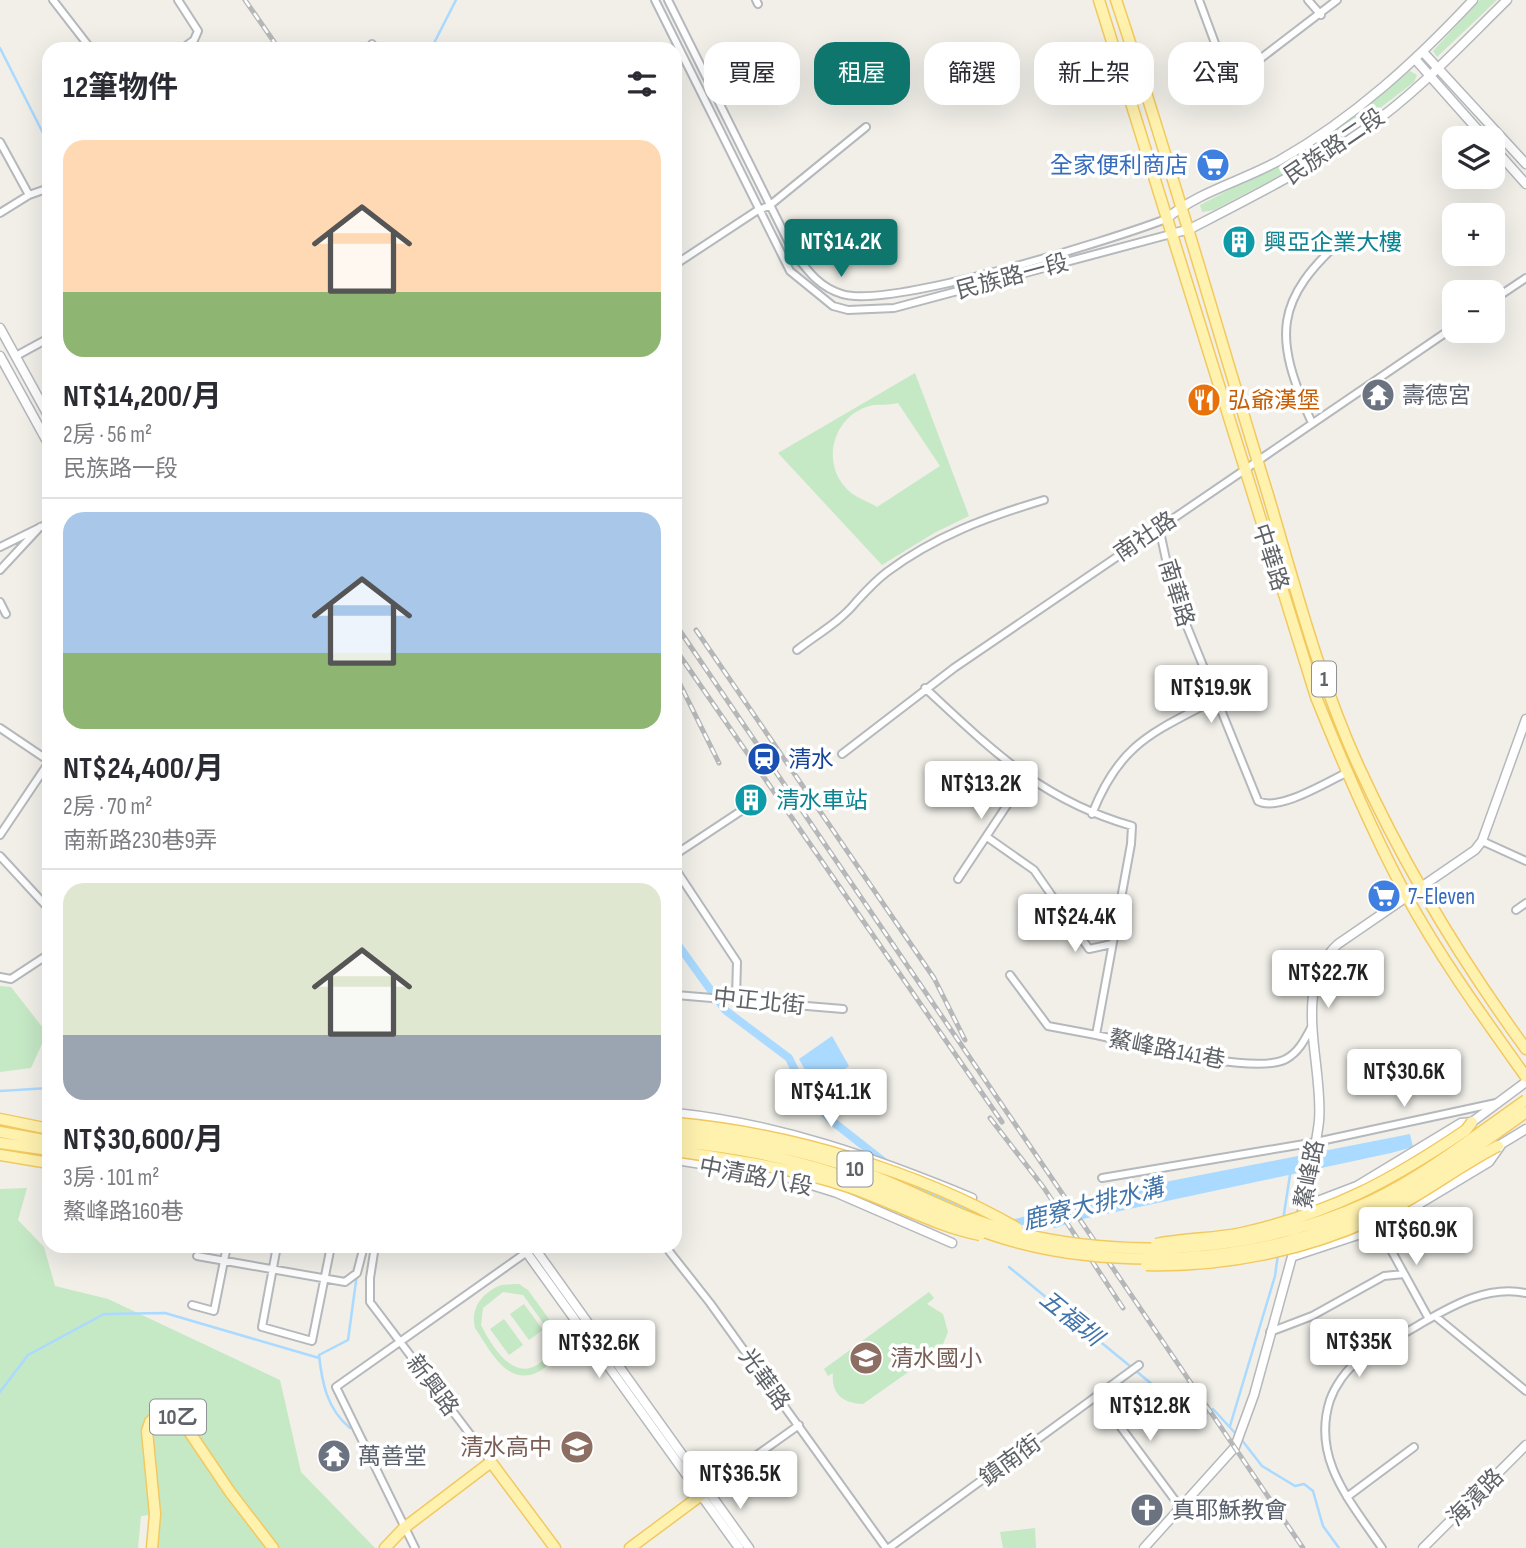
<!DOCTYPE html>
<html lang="zh-TW">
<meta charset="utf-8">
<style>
body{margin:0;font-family:"Sofia Sans Condensed","Noto Sans TC",sans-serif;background:#f7f7f7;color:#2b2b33;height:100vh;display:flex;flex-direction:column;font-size:26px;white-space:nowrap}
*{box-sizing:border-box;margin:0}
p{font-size:23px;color:#7c7c81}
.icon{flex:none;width:38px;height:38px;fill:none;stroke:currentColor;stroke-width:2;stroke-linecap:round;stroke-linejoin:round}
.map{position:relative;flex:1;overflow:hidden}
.panel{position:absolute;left:42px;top:42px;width:640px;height:1211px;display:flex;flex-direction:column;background:#fff;border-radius:21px;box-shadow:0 7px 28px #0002}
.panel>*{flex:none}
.hud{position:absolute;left:704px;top:42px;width:665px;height:63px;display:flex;gap:14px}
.buttons{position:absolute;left:1442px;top:126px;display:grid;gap:14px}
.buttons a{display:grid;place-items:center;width:63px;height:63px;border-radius:14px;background:#fff;box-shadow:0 7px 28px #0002;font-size:35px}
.price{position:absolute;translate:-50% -60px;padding:0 16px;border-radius:7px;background:#fff;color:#222;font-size:23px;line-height:46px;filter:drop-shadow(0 2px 4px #0008)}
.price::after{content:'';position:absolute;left:50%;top:42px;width:21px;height:16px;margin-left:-10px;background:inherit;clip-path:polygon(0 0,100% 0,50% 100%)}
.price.selected{background:#0f766e;color:#fff}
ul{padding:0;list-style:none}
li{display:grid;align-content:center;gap:14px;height:371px;padding:0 21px}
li+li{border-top:2px solid #e1e1e2}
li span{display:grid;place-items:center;height:217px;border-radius:21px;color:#555}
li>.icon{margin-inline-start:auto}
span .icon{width:126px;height:126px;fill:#fffc;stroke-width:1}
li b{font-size:30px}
h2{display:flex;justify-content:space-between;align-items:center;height:84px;padding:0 21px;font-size:30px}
.tag{padding:0 24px;border-radius:21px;background:#fff;box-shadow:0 7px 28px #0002;font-size:24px;line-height:63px}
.tag.selected{background:#0f766e;color:#fff}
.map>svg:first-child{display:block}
</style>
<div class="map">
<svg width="1526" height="1548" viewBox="0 0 1526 1548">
<rect width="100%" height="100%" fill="#f1efe8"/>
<path fill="#c5e8c5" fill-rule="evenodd" d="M1480 0H1497L1437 57 1433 51Z
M1410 71 1417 75 1414 82 1316 157 1214 210 1202 212 1200 205 1318 143Z
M915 373 969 516 934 533 882 565 778 453ZM898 403 940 466 877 507C866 500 854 498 845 487 822 461 833 419 866 407 877 403 888 406 898 403Z
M0 986 11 987 47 1033 31 1068 0 1072Z
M27 1188 18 1220 44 1247 55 1286 108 1299 280 1380 301 1472 375 1548H156L159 1514 141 1516 138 1548H0V1189Z
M501 1285 519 1284 528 1290 570 1348 565 1352 560 1345C557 1356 550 1365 540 1371 508 1389 490 1350 475 1328 470 1308 483 1292 501 1285ZM503 1292 523 1295 552 1335 551 1351C522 1391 496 1355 481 1325L483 1308Z
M929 1292 934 1298 927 1304 943 1314 948 1332 941 1349 863 1404C843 1403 831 1394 833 1373L828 1376 824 1369Z
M524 1304 543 1330 529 1340 510 1314Z
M504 1319 523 1345 509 1355 490 1329Z
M1035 1528 1036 1548H1003L1000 1532Z"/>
<path fill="#aadaff" d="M832 1036 849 1066 816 1090 799 1059Z
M1410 1134 1413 1147 1391 1153 1078 1220 1055 1228 1028 1220 1073 1200Z"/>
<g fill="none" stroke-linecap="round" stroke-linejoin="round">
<path stroke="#aadaff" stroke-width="2.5" d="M0 48 49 145
M431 49 456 0
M0 1091 49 1088
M1283 1220 1290 1175
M359 1253 360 1246
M1009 1267 1175 1403 1200 1418 1213 1409 1236 1434
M0 1392 28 1355 104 1314 165 1313 319 1358
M1230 1426 1275 1276 1278 1254
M350 1428C327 1409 322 1383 319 1355L348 1340 357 1274
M1241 1439 1262 1466 1295 1486 1304 1484 1313 1491 1323 1526 1339 1548"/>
<path stroke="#aadaff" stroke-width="8" d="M676 942 725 1010 789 1058 807 1095 832 1121 888 1165
M906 1179 920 1190 995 1221
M1007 1225 1035 1218"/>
<defs>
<path id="minor" d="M53 0 91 49
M178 0 198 31 194 40 182 49
M655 0 790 271 833 306 848 310 894 308 1171 234
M668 0 794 253C808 271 819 287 842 294 890 309 1111 240 1166 219
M756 0 758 4
M1199 0 1219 54 1238 65 1260 59 1337 0
M1308 0 1321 15
M372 44 375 49
M0 142 29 195
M0 213 29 195 49 188
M676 264 758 210 769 206 866 127
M1493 300 1526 278
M16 356 49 338
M1312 423C1273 337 1273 300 1346 236
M1159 527 1173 592 1258 801C1278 812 1325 783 1346 773
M0 547 49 523
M0 570 40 527
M0 602 6 614
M797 650C816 635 841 621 856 602 866 591 875 581 887 572 935 536 987 517 1044 500
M925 688C992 750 1041 800 1132 826L1131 844 1096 1035C1135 1043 1254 1076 1286 1059 1299 1052 1305 1039 1312 1026
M0 728 49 761
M842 754 954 668 1454 327
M1092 814C1120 743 1152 733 1216 699
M0 835 49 762
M987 837 1034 870 1089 949 1112 944
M1482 841 1526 861
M676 854 747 807
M0 856 49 909
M676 870 737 962 736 998
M958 879 1025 778
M1516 910 1526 903
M1010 975 1048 1026 1096 1035
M0 977 11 979 49 954
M676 995 843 1009
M1102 1178 1316 1142 1496 1103
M1379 1228 1429 1319
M277 1246 262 1327 312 1341 331 1246
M375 1246 370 1278V1302L491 1462
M665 1246 710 1303 886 1548
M197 1256 345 1282 357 1273 364 1246
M192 1305 214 1311 227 1246
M1435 1316 1526 1391
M1270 1332 1312 1316 1384 1276 1404 1274
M1097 1395 1180 1507
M708 1490 799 1425
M1347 1497 1414 1447
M415 1548 336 1387 527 1252 540 1246
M889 1548 1139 1365
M1382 1548C1351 1502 1311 1459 1330 1400 1335 1386 1346 1370 1358 1361 1377 1347 1401 1336 1422 1323 1453 1305 1488 1285 1526 1293"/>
<path id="tertiary" d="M1423 52 1526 164
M1415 59 1485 138
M1493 147 1526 184
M1166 219C1199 191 1243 181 1280 160 1354 118 1416 61 1473 0
M1171 234 1190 229C1250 198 1310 168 1365 129 1417 93 1462 44 1507 0
M0 328 49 417
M0 356 49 445
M676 1113C780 1124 875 1158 972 1198
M1498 1146 1526 1129
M676 1160 789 1178 837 1193 952 1243
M1302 1207 1357 1186 1461 1123 1472 1122 1526 1082
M1300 1222C1306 1188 1315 1155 1319 1121 1324 1065 1290 987 1338 944L1475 850 1482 841 1526 719
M522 1246 739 1548
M533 1246 749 1548
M1294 1256 1379 1228 1489 1162 1501 1145
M1144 1548 1235 1447 1254 1395 1296 1242
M1423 1548 1526 1445"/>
<path id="primary" d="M1099 0 1316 697C1343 764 1372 832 1406 895 1441 959 1484 1018 1526 1077
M1116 0C1171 164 1217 330 1268 495 1295 586 1319 679 1358 765 1404 866 1461 960 1526 1049
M0 1119 49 1129
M0 1132 49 1141
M0 1143 49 1150
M0 1155 49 1163
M152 1548 155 1514 147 1431 150 1422 163 1410 171 1411 180 1418 230 1492 273 1548
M385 1548 404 1528 491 1462 555 1548
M630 1548 708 1490"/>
</defs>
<use href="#minor" stroke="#b5b8bc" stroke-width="10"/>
<use href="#tertiary" stroke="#b5b8bc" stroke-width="11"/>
<use href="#primary" stroke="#f2c960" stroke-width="13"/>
<use href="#minor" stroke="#fff" stroke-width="6"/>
<use href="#tertiary" stroke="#fff" stroke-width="8"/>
<use href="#primary" stroke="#fff2af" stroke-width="10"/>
<defs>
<path id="rail" d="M245 0 279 49
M676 625 1303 1548
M696 630 934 978 965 1040
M676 650 1002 1122
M676 676 719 763
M990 1118 1044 1188 1123 1308"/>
</defs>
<use href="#rail" stroke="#b6b7b8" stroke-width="5"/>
<use href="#rail" stroke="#fff" stroke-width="2.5" stroke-dasharray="8" stroke-linecap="butt"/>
<defs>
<path id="primary-bridge" d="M676 1123C788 1133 918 1171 1017 1228
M676 1132C738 1138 802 1149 861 1171 912 1190 961 1219 1014 1232 1131 1261 1261 1252 1371 1201 1426 1175 1477 1134 1526 1100
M676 1142C742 1147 808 1162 871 1186 912 1201 952 1221 993 1235 1106 1273 1263 1265 1370 1211 1425 1184 1476 1148 1526 1112
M676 1151C734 1160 793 1168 849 1187 893 1202 935 1226 980 1235
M1156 1244C1185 1238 1214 1239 1242 1233 1331 1213 1391 1181 1466 1130L1472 1122
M1146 1265C1223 1267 1303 1251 1373 1219 1417 1199 1455 1168 1498 1146"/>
</defs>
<use href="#primary-bridge" stroke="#f2c960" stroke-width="13" stroke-linecap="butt"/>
<use href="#primary-bridge" stroke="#fff2af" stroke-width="10"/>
</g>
<defs>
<symbol id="supermarket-disc" viewBox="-11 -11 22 22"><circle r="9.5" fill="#3f7fe0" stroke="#fff"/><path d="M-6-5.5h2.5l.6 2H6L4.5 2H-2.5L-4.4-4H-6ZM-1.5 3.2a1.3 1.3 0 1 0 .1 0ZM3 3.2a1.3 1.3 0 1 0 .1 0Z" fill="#fff"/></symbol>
<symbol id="building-disc" viewBox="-11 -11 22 22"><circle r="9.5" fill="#0f9aa8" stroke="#fff"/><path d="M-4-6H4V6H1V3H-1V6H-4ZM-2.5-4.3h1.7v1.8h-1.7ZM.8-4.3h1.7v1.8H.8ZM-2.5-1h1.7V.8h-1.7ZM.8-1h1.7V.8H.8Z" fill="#fff"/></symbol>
<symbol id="temple-disc" viewBox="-11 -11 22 22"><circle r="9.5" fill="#6b7280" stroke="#fff"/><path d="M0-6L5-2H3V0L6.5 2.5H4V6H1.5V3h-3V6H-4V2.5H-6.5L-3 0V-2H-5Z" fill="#fff"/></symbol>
<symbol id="restaurant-disc" viewBox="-11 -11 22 22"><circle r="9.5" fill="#e8710a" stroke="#fff"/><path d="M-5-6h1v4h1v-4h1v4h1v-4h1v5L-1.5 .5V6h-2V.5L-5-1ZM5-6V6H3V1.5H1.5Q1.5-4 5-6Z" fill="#fff"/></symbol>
<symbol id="station-disc" viewBox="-11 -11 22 22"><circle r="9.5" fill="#1a4fb4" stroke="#fff"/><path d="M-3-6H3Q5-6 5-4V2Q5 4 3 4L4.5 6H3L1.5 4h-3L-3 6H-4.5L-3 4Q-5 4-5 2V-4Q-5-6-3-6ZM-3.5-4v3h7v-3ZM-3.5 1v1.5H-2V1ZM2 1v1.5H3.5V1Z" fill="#fff"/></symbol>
<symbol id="school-disc" viewBox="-11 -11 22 22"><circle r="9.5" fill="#8d6e63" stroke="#fff"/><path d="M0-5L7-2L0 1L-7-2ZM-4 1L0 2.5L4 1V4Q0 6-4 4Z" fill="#fff"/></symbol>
<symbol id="church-disc" viewBox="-11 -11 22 22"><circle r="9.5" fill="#6b7280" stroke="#fff"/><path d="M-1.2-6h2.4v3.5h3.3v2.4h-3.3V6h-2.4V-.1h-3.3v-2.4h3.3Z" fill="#fff"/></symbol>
</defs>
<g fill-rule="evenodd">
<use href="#supermarket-disc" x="1194" y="146" width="38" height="38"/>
<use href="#building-disc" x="1220" y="223" width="38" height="38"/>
<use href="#temple-disc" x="1359" y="376" width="38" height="38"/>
<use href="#restaurant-disc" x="1185" y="381" width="38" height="38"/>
<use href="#station-disc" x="745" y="740" width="38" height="38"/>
<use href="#building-disc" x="732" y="781" width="38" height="38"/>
<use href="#supermarket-disc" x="1365" y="877" width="38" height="38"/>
<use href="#school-disc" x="847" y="1339" width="38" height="38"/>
<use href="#school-disc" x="558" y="1428" width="38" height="38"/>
<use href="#temple-disc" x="315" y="1437" width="38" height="38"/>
<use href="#church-disc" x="1128" y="1491" width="38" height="38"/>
</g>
<g text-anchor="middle" stroke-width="7" stroke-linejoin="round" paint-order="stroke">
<g fill="#fff" stroke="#8f9295" stroke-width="2">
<rect x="1312" y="661.5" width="24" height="35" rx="5"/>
<rect x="837.5" y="1151.5" width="35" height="35" rx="5"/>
<rect x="150" y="1399.5" width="56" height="35" rx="5"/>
</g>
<g font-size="21" font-weight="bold" fill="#5f6368">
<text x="1324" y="686">1</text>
<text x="855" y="1176">10</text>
<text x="178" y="1424">10乙</text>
</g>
<g font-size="23" fill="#5f6368" stroke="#fff">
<text transform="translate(1334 146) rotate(-34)" y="8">民族路二段</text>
<text transform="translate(1012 276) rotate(-15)" y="8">民族路一段</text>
<text transform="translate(1145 536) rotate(-34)" y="8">南社路</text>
<text transform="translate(1271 557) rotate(72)" y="8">中華路</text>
<text transform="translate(1177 593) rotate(73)" y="8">南華路</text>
<text transform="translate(759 1001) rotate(6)" y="8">中正北街</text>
<text transform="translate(1167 1049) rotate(11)" y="8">鰲峰路141巷</text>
<text transform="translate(1309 1174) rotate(-79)" y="8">鰲峰路</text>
<text transform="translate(756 1176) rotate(11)" y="8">中清路八段</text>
<text transform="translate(765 1379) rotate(54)" y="8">光華路</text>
<text transform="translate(433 1385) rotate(53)" y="8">新興路</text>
<text transform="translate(1010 1460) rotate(-36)" y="8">鎮南街</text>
<text transform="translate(1475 1497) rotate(-46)" y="8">海濱路</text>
</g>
<g font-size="23" fill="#366cbe" stroke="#fff" text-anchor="end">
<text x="1188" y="173">全家便利商店</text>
<text x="1408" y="904" text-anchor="start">7-Eleven</text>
</g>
<g font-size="23" fill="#0d838f" stroke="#fff" text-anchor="start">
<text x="1264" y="250">興亞企業大樓</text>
<text x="776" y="808">清水車站</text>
</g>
<g font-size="23" fill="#5b616d" stroke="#fff" text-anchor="start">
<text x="1402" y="403">壽德宮</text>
<text x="358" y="1464">萬善堂</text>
<text x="1172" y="1518">真耶穌教會</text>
</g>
<g font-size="23" fill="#c56008" stroke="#fff" text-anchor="start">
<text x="1228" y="408">弘爺漢堡</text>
</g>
<g font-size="23" fill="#164399" stroke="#fff" text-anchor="start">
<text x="788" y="767">清水</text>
</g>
<g font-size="23" fill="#785e54" stroke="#fff" text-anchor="start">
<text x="890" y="1366">清水國小</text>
<text x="552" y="1455" text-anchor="end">清水高中</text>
</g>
<g font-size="24" font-style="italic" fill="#4174aa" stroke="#fff">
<text transform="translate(1093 1204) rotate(-14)" y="8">鹿寮大排水溝</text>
<text transform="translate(1071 1318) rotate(39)" y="8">五福圳</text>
</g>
</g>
</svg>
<div class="buttons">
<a><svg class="icon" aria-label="layers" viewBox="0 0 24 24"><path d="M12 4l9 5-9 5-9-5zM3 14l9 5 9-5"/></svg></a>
<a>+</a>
<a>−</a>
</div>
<b class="price selected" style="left:841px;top:279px">NT$14.2K</b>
<b class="price" style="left:1211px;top:725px">NT$19.9K</b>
<b class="price" style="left:981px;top:821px">NT$13.2K</b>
<b class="price" style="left:1075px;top:954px">NT$24.4K</b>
<b class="price" style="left:1328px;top:1010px">NT$22.7K</b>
<b class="price" style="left:1404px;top:1109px">NT$30.6K</b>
<b class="price" style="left:831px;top:1129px">NT$41.1K</b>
<b class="price" style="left:1416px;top:1267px">NT$60.9K</b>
<b class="price" style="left:1359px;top:1379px">NT$35K</b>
<b class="price" style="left:599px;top:1380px">NT$32.6K</b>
<b class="price" style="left:1150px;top:1443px">NT$12.8K</b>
<b class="price" style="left:740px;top:1511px">NT$36.5K</b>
<div class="hud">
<a class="tag">買屋</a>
<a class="tag selected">租屋</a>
<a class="tag">篩選</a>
<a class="tag">新上架</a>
<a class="tag">公寓</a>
</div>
<section class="panel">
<h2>12筆物件<svg class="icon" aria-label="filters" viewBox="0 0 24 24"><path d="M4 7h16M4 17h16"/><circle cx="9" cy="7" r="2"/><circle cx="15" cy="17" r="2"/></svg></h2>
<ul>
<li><span style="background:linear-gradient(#ffd9b3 70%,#8fb573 0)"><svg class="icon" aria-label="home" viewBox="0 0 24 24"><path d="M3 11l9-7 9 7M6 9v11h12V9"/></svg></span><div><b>NT$14,200/月</b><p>2房 · 56 m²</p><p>民族路一段</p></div></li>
<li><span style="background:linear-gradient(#a9c7e8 65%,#8fb573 0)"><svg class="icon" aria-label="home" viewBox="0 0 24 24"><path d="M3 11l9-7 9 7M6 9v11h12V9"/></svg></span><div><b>NT$24,400/月</b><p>2房 · 70 m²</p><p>南新路230巷9弄</p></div></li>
<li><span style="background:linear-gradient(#dfe7d0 70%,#9aa5b1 0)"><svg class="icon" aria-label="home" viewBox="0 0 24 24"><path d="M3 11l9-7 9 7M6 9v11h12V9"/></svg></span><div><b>NT$30,600/月</b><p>3房 · 101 m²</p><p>鰲峰路160巷</p></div></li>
</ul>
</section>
</div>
